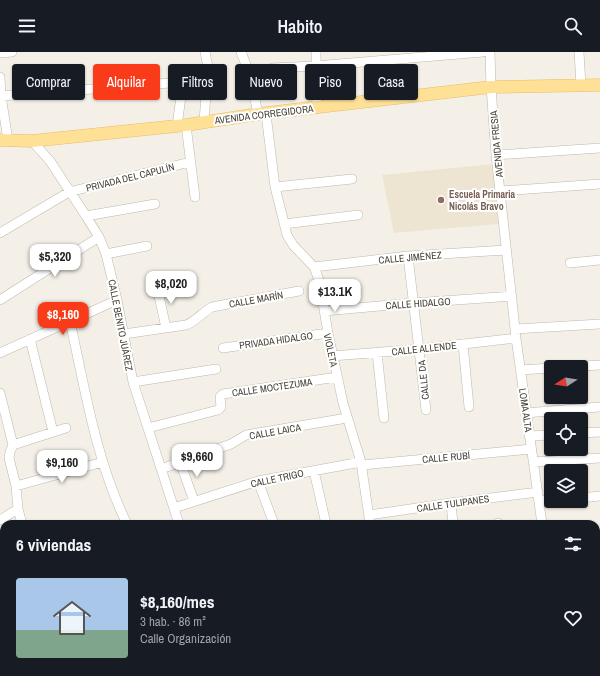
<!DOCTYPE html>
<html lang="es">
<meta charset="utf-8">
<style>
body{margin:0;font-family:"Archivo Narrow",sans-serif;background:#242831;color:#f1f3f6;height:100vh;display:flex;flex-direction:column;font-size:15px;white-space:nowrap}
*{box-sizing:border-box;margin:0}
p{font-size:13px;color:#9ea1a6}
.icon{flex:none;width:22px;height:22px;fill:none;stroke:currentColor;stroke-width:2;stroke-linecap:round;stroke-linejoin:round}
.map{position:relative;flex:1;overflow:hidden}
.drawer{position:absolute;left:0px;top:468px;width:600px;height:156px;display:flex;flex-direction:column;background:#171b24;border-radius:12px 12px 0 0;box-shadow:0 1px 3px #0004}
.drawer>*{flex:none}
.hud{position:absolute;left:12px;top:12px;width:576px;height:36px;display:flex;gap:8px}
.needle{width:26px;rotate:258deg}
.tools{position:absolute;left:544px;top:308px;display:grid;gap:8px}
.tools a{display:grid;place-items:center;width:44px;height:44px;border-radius:4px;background:#171b24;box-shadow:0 1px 3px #0004;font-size:20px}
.price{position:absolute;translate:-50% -34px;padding:0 9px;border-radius:8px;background:#fff;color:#222;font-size:13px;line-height:26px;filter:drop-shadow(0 1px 2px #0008)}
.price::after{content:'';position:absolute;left:50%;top:24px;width:12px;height:9px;margin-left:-6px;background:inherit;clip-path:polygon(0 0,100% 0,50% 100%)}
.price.selected{background:#fa3b19;color:#fff}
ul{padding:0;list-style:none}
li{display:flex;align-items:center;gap:12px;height:100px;padding:0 16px}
li span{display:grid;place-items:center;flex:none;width:112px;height:80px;border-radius:4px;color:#555}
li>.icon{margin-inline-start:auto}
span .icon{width:48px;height:48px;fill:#fffc;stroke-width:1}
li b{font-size:17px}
h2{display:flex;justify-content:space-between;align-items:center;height:48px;padding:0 16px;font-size:17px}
.tag{padding:0 14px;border-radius:4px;background:#171b24;box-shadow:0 1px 3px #0004;font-size:14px;line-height:36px}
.tag.selected{background:#fa3b19;color:#fff}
header{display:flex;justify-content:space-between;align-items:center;height:52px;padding:0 16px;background:#171b24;font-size:18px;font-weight:600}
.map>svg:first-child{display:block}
</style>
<header><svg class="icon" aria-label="menu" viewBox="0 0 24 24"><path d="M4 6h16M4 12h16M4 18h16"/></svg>Habito<svg class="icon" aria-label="search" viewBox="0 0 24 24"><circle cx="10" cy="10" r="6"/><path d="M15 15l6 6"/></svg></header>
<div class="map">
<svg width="600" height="624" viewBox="0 0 600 624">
<rect width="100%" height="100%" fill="#f4f0e8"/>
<path fill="#ede5d2" d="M493 112 498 172 394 181 382 123Z"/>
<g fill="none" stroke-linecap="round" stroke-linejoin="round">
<defs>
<path id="minor" d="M241 0 250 23 258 62
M316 0 317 55
M490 0 491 35 496 103 516 286 542 472
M579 0 581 33
M0 1 12 0
M272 16 315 14 483 0
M0 25 1 44 8 88
M1 44 183 30 177 74
M266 62 275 135 287 183 293 193 314 215 319 228 328 281 343 351 361 410 370 472
M204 70 208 15 205 0
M186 73 195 145
M32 89 50 109 86 164 99 185 106 202 117 248 133 330 179 472
M496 103 600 96
M275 135 352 127
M501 139 600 132
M86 164 155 152
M284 172 358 163
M0 181 69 140 190 110
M106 202 147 194
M408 204 426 358
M570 211 600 208
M314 215 408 204 506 198
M157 235 166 276
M0 248 99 185
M324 259 413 251 512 244
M70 269C85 337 96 409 127 472
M515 277 600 272
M124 282 186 273C195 270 203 260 212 255L299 239
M30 287 53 380
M463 292 469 355
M223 296 328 281
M0 301 117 248
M377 301 384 366
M332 304 420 297 516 286
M568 315 600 313
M520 318 551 316
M133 330 216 317
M0 341 13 393
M525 361 600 355
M148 376 218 358 221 355 220 345 223 342 337 325
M581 381 600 380
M529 384 551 383
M13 393 10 400 9 406 16 434 18 457 22 472
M13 393 66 376
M180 410 194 449
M533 410 600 406
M362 413 531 397
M161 417 231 392 246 383 347 366
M314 419 326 472
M258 429 274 472
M16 434 103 410
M581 446 600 444
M539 449 551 448
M451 451 453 472
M174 456 258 429 361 410
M369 463 451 451 538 440
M0 468 18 457
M498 471V472
M596 481H600
M596 530H600
M596 564H600
M101 620 118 624
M239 620 241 624
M392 620 393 624
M562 620 563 624
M0 622 2 624
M88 624 91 620
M126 624 132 620
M335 624 351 620"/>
<path id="major" d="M0 88 32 89 186 73 258 62 491 35 600 33"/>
</defs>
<use href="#minor" stroke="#bfb8aa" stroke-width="10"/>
<use href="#major" stroke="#e4be66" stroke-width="13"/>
<use href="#minor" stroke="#fff" stroke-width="9"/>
<use href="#major" stroke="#fee197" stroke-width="12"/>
</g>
<circle fill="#8d6e63" stroke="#fff" stroke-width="1.5" cx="441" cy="148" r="4"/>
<g text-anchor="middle" stroke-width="4" stroke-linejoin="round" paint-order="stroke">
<g font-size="10" fill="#474136" stroke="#fff">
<text transform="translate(264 62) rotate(-7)" y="4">AVENIDA CORREGIDORA</text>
<text transform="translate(496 92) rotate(-95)" y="4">AVENIDA FRESIA</text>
<text transform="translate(130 125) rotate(-14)" y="4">PRIVADA DEL CAPULÍN</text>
<text transform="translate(410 205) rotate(-5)" y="4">CALLE JIMÉNEZ</text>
<text transform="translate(256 247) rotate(-10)" y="4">CALLE MARÍN</text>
<text transform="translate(418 251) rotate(-4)" y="4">CALLE HIDALGO</text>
<text transform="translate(121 273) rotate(79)" y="4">CALLE BENITO JUÁREZ</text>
<text transform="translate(276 288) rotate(-8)" y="4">PRIVADA HIDALGO</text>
<text transform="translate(424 296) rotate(-6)" y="4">CALLE ALLENDE</text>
<text transform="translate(331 298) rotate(78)" y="4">VIOLETA</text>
<text transform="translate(423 328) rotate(-96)" y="4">CALLE DA</text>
<text transform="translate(272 335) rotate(-8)" y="4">CALLE MOCTEZUMA</text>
<text transform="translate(526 358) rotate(82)" y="4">LOMA ALTA</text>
<text transform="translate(275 379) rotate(-10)" y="4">CALLE LAICA</text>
<text transform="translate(446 405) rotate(-5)" y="4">CALLE RUBÍ</text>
<text transform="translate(277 426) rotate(-12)" y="4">CALLE TRIGO</text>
<text transform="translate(453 451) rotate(-8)" y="4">CALLE TULIPANES</text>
</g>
<g font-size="10" font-weight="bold" fill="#785e54" stroke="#fff" text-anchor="start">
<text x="449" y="146">Escuela Primaria<tspan x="449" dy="12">Nicolás Bravo</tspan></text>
</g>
</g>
</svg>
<div class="tools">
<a><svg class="needle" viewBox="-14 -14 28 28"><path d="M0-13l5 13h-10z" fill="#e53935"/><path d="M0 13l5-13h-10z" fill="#9ea1a6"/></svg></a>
<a><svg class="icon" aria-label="locate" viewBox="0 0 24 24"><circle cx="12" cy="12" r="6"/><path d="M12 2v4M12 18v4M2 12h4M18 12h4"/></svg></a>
<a><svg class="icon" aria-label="layers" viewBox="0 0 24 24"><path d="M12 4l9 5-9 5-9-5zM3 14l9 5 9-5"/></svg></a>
</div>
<b class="price" style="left:55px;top:226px">$5,320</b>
<b class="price" style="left:171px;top:253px">$8,020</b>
<b class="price" style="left:335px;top:261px">$13.1K</b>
<b class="price selected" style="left:63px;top:284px">$8,160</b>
<b class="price" style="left:197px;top:426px">$9,660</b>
<b class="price" style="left:62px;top:432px">$9,160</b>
<div class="hud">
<a class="tag">Comprar</a>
<a class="tag selected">Alquilar</a>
<a class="tag">Filtros</a>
<a class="tag">Nuevo</a>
<a class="tag">Piso</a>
<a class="tag">Casa</a>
</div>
<section class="drawer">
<h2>6 viviendas<svg class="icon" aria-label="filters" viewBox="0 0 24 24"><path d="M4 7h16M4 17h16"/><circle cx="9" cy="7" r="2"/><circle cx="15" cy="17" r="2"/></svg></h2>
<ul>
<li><span style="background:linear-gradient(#a9c7e8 65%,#7fa58c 0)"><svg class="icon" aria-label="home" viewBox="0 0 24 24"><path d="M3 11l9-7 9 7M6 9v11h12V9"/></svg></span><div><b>$8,160/mes</b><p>3 hab. · 86 m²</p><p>Calle Organización</p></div><svg class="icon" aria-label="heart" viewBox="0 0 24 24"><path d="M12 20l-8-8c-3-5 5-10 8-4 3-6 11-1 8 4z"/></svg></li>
</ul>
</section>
</div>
